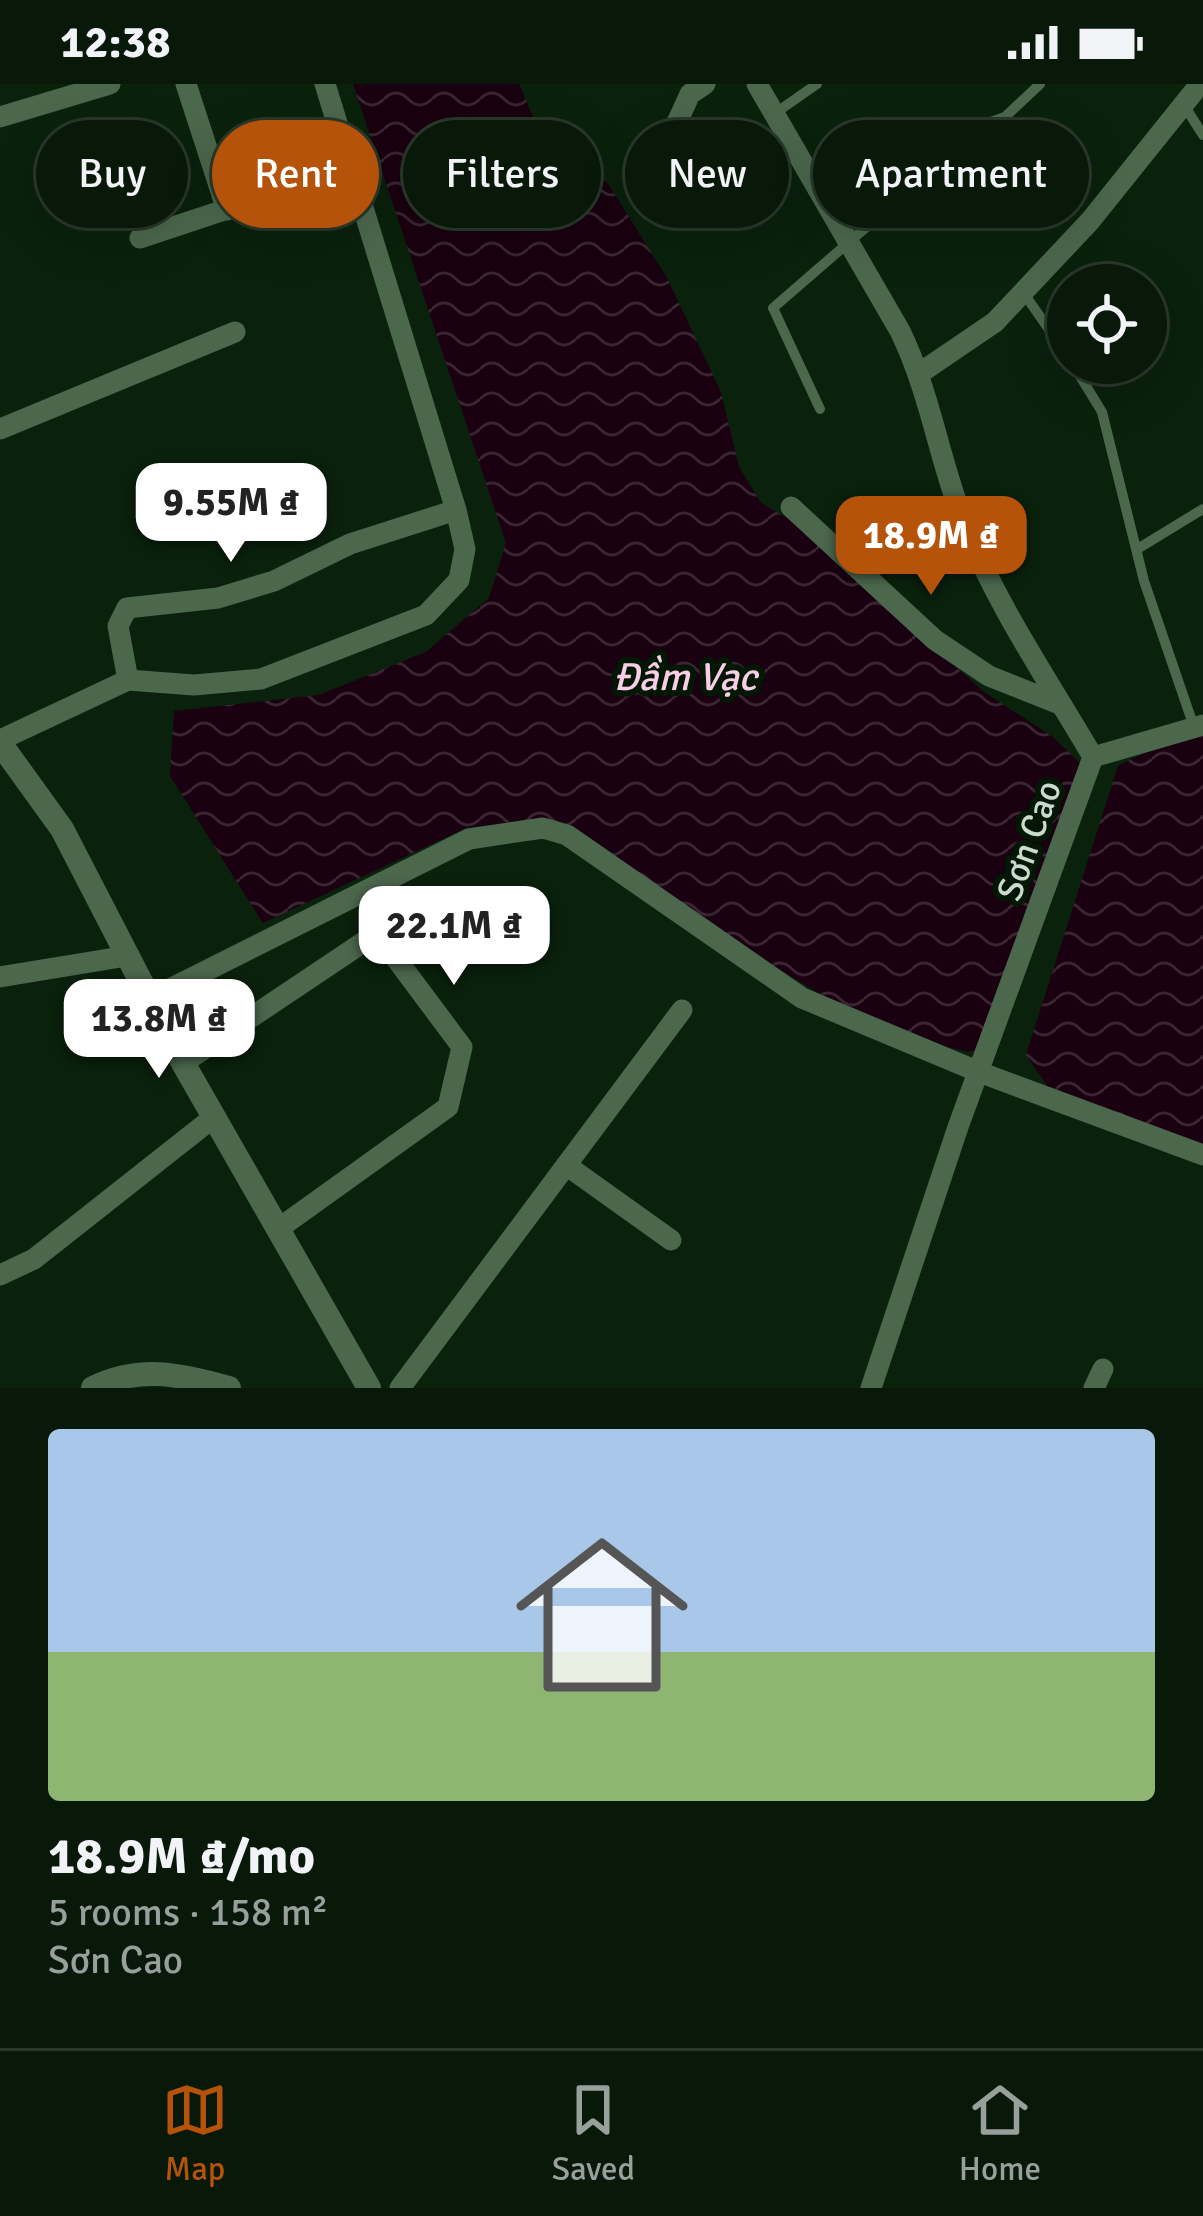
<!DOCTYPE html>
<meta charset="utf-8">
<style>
body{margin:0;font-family:Signika,sans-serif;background:#112212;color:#f1f3f6;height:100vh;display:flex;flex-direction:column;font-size:45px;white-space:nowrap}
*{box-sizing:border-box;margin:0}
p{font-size:39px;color:#98a09c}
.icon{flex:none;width:66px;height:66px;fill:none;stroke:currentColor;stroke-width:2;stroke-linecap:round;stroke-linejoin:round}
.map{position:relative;height:1304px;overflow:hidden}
.sheet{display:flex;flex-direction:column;background:#081909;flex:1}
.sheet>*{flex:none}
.banner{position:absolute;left:36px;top:36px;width:1131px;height:108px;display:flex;gap:24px}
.buttons{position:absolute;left:1047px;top:180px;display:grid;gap:24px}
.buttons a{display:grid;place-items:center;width:120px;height:120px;border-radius:50%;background:#081909;box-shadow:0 12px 48px #0002,0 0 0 3px #29382a;font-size:60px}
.price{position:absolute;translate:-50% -102px;padding:0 27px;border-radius:24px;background:#fff;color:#222;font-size:39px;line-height:78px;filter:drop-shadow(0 3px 6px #0008)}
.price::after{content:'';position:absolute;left:50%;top:72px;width:36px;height:27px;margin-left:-18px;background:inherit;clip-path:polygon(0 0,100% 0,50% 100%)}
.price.selected{background:#b45309;color:#fff}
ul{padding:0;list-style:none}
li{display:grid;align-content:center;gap:24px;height:636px;padding:0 48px}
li+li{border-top:3px solid #29382a}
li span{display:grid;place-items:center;height:372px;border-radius:12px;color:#555}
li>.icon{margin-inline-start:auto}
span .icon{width:216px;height:216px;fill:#fffc;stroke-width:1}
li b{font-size:51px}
.chip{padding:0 42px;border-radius:54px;background:#081909;box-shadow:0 12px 48px #0002,0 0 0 3px #29382a;font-size:42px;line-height:108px}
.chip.selected{background:#b45309;color:#fff}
.status{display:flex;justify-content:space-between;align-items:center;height:84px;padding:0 60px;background:#081909;direction:ltr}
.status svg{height:33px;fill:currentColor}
.tabs{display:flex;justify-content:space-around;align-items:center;height:168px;border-top:3px solid #29382a;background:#081909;font-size:33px;color:#98a09c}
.tabs a{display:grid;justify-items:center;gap:6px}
.tabs .selected{color:#b45309}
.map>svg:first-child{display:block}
</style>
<div class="status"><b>12:38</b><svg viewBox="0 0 49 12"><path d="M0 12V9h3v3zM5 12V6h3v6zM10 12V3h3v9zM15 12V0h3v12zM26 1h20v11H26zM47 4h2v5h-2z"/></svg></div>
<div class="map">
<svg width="1203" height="1304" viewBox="0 0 1203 1304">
<defs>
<pattern id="water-waves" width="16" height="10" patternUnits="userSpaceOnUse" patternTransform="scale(3)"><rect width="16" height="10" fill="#1a0010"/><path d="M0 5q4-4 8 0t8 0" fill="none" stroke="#3a2532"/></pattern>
</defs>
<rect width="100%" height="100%" fill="#0a210c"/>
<path fill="url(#water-waves)" d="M353 0H519L534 35 609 101 667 194 721 308 739 383 761 419 794 438 984 608 1053 653 1083 682 976 969C828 944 690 818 565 739L528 736 466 744 263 839 170 692 174 627 319 611 426 568 489 514 506 459Z
M1203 649V1063L1051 1007 1026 971 1118 682 1160 661Z"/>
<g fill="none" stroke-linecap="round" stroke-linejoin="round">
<path stroke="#4b674c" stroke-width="10" d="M1184 21 1203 51
M774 30 817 0
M1023 208 1068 273
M1072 279 1102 328 1144 497 1194 643
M820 325 773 224 908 107 945 67 982 41 1005 33 1040 0
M1139 464 1203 425"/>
<path stroke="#4b674c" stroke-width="21" d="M186 0 227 126
M757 0 900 247C931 311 939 376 964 439 997 522 1048 596 1093 673L958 1043 871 1304
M0 33 110 0
M648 102 690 10 705 0
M140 154 348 85
M920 289 995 238 1090 137 1200 0
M0 345 235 248
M791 423 935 556 989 592 1062 621
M128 596 118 542 127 524 218 514 274 497 350 460 456 426
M0 656 128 596 194 601 261 595 426 531 459 496 465 465 456 426 325 0
M1093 673 1203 641
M0 893 127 872
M150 915 469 755 543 744 567 751 802 914 979 988 1203 1071
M183 979 377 849 462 963 448 1023 278 1145
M566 1081 671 1156
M0 1191 34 1175 214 1033
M400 1304 682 926
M1094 1304 1103 1285"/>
<path stroke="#4b674c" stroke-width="24" d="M0 659 62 745 183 979 369 1304
M93 1304C139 1281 180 1290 229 1304"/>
</g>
<g text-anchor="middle" stroke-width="12" stroke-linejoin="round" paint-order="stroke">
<g font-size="36" fill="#ccdacc" stroke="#021804">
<text transform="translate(1028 756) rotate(-70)" y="13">Sơn Cao</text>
</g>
<g font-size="39" font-style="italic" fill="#fbcee7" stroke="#021804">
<text x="685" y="606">Đầm Vạc</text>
</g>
</g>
</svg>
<div class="buttons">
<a><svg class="icon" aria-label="locate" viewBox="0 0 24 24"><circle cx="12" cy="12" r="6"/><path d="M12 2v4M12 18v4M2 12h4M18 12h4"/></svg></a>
</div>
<b class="price" style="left:231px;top:481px">9.55M ₫</b>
<b class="price selected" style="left:931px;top:514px">18.9M ₫</b>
<b class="price" style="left:454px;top:904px">22.1M ₫</b>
<b class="price" style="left:159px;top:997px">13.8M ₫</b>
<div class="banner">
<a class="chip">Buy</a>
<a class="chip selected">Rent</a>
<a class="chip">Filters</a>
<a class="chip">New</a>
<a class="chip">Apartment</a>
</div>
</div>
<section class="sheet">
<ul>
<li><span style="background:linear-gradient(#a9c7e8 60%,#8fb573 0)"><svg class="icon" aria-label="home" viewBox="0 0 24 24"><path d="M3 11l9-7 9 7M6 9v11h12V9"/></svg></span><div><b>18.9M ₫/mo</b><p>5 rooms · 158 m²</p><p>Sơn Cao</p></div></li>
</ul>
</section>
<nav class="tabs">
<a class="selected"><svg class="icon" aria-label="map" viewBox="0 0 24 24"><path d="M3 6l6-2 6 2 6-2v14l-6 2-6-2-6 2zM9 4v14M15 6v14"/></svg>Map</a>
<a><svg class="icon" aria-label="saved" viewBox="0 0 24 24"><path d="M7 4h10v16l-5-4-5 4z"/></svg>Saved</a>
<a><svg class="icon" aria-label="home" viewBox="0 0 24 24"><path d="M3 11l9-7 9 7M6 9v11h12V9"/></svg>Home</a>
</nav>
